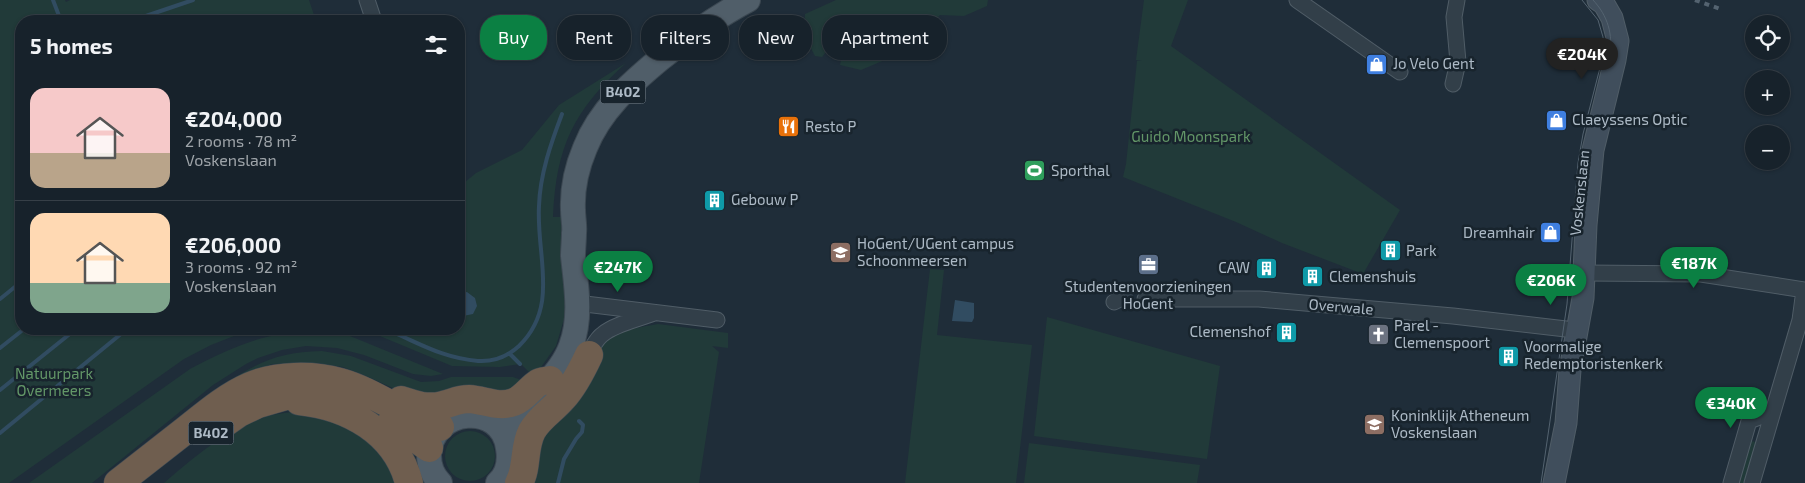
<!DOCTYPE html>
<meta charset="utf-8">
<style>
body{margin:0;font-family:"Exo 2",sans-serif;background:#202a33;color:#f1f3f6;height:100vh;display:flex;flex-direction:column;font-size:19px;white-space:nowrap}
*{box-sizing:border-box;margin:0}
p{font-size:16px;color:#9ea4a9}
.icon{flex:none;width:28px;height:28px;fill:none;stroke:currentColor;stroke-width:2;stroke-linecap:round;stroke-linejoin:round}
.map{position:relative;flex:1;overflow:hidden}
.drawer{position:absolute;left:15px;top:15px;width:450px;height:320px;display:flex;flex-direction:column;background:#17222b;border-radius:20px;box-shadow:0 1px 4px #0004,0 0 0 1px #363f47}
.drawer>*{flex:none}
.top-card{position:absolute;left:480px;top:15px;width:475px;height:45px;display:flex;gap:10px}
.controls{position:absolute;left:1745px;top:15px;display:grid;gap:10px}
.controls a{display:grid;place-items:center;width:45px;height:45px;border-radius:50%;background:#17222b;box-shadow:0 1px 4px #0004,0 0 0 1px #363f47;font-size:25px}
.price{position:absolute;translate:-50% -42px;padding:0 11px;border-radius:18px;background:#0b8043;color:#fff;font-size:16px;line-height:32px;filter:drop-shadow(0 1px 2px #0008)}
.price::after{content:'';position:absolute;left:50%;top:30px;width:15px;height:11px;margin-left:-8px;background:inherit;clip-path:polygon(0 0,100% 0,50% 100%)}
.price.active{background:#222;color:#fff}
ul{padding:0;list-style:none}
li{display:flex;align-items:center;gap:15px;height:125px;padding:0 15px}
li+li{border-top:1px solid #363f47}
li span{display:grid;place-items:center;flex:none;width:140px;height:100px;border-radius:15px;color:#555}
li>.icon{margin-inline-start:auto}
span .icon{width:60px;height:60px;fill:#fffc;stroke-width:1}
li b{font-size:21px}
h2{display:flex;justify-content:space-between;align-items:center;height:60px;padding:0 15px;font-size:21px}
.chip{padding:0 18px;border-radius:20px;background:#17222b;box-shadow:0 1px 4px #0004,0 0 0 1px #363f47;font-size:18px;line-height:45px}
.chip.active{background:#0b8043;color:#fff}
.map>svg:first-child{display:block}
</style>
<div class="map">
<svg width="1805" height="483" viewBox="0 0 1805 483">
<rect width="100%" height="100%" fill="#1f2d39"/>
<path fill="#213a39" d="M0 0H65L66 2 70 0H309L316 21H21V329H252L211 345 184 359 9 483H0Z
M836 0H988L987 6 964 16 940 15 899 54 861 70 840 65 842 56 888 40 899 25 880 17 852 19 822 57 815 56 804 35 805 14Z
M1144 0H1188L1171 46 1400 210 1363 274 1282 243 1236 222 1123 177 1126 164 1137 61H1142L1136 60Z
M626 63C574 110 556 146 553 217H562L569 295 564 319 556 346 534 377 521 364 500 367 452 366 363 329H459V187L476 173 522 150 559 105Z
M930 269 944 270 937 335 1032 345 1016 483H905Z
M1047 317 1220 366 1207 459 1034 436Z
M658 324 728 333V348L712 346 719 352 699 483H526L530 448 605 339C621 330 641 327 658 324Z
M311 330 350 336 443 374 431 376 413 374 364 355 337 348 306 346 282 350 258 358 246 364 213 385 92 483H29L190 369C231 347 265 333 311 330Z
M322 351 351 356 421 382 439 381 451 377H513L521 380 512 395 454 393H404L364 375 343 367 317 363 272 364 248 374 217 390C253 364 276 352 322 351Z
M293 412 317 413 355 428 381 453 397 483H164C188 462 216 439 244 424 259 416 276 414 293 412Z
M445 456a25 25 0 1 1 50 0a25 25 0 1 1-50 0Z
M1753 441 1756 443 1744 483H1739L1751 442Z
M1029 443 1200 465 1197 483H1024Z"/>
<path fill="#314c61" d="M467 292 475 298 477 306 473 314 463 316 459 315V293Z
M955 300 974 303V318L972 322 952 321Z"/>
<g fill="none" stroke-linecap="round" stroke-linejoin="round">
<path stroke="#314c61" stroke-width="4" d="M53 0 61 21
M131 21 193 0
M0 299 21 282
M385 329C418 342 441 358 478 361 494 362 507 357 519 346 560 306 536 256 539 206 540 174 551 143 562 114
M0 348 24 329
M510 354 520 364
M0 390 76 329
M0 433 127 329
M558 483 564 459 576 439 582 432 583 425 579 421"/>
<path stroke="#34424e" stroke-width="15" stroke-dasharray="15 8" stroke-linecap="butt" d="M1118 300 1145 299"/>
<defs>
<path id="street" d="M367 0 374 21
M1297 0 1400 72
M1453 84 1458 62 1454 17 1457 0
M1585 273 1701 274 1805 290
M1145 299H1259L1453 316 1566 329
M1114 302 1118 300
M577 303 717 320
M584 358C592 352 594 340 603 334 615 324 639 319 654 313
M1731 483 1749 421 1772 412
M1752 483 1800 320 1804 290"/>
<path id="secondary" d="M1554 483 1566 423 1570 370 1583 298 1586 225 1593 150 1615 60 1618 41 1612 18 1604 4 1598 0"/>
<path id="primary" d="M488 419C510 419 527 406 542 389 553 376 565 363 571 346 582 317 576 285 573 256 573 248 574 241 574 233 575 226 573 218 573 210 572 189 577 167 585 148 600 110 630 84 660 59 688 37 716 17 748 0
M508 444C511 430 527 421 538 412
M440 483C433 476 429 465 429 455 431 407 502 401 508 448 510 460 508 474 498 483"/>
<path id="highway" d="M401 400C416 405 427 409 443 405 452 403 458 399 469 399 485 400 498 408 514 402 524 398 530 388 538 383 541 381 546 381 550 380
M299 401C348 406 396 432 409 483
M391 423 403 429 429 448
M219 427 239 413 258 404 296 393 321 395
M118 483C141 465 164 447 187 429 207 413 227 396 250 386 276 375 312 374 340 382 376 392 405 417 440 427
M519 483C528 467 523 448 532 431 539 418 554 409 563 398 574 386 582 370 589 355"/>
</defs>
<use href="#street" stroke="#505d67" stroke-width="17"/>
<use href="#secondary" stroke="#505d67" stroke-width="23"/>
<use href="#primary" stroke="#3c4852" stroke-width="26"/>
<use href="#highway" stroke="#3d4a53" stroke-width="29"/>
<use href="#street" stroke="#323f49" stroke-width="15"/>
<use href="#secondary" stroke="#404e5c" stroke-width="21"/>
<use href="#primary" stroke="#505e69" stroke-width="24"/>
<use href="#highway" stroke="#6f5e4f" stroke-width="28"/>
<path stroke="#546370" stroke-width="1" d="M1593 0C1608 16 1613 34 1610 56
M1541 483 1567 304 1578 163 1583 134 1604 52 1603 37 1598 20 1582 0"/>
<path stroke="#546370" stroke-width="4" stroke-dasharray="5 5" stroke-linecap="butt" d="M1695 0 1723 10"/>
</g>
<defs>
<symbol id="shop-square" viewBox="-11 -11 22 22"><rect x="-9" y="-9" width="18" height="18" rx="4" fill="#3f7fe0" stroke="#18242d"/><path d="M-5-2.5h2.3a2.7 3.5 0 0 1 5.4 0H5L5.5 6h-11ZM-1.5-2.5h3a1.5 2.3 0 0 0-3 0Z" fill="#fff"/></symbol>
<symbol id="restaurant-square" viewBox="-11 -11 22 22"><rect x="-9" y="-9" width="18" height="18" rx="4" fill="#e8710a" stroke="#18242d"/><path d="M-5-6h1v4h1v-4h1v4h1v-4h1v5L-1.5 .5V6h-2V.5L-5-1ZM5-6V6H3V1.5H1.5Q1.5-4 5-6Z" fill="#fff"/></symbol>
<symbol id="stadium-square" viewBox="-11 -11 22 22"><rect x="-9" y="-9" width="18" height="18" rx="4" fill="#2e9e5b" stroke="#18242d"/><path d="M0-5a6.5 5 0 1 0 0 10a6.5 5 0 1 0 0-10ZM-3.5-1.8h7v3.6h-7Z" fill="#fff"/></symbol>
<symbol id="building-square" viewBox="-11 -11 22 22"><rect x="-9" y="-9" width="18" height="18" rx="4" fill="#0f9aa8" stroke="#18242d"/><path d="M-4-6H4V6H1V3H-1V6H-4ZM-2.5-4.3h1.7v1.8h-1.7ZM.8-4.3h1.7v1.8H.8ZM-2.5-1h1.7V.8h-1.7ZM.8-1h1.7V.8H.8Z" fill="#fff"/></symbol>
<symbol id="university-square" viewBox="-11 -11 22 22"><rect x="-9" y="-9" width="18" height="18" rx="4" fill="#8d6e63" stroke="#18242d"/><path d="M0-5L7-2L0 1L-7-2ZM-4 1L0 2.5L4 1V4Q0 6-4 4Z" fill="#fff"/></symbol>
<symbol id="office-square" viewBox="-11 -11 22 22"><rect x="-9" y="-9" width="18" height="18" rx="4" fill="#5c6f8a" stroke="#18242d"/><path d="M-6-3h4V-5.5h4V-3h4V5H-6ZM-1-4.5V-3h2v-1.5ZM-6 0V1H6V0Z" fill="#fff"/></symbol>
<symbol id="church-square" viewBox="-11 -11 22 22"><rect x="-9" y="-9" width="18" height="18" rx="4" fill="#6b7280" stroke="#18242d"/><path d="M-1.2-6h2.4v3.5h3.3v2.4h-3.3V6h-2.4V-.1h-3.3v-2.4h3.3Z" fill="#fff"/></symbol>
<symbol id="school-square" viewBox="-11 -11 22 22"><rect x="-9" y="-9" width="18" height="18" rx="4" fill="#8d6e63" stroke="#18242d"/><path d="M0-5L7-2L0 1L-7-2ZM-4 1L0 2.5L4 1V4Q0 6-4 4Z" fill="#fff"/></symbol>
</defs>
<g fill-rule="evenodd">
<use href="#shop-square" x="1364" y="52" width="25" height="25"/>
<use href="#shop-square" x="1544" y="108" width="25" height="25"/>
<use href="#restaurant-square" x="776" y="114" width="25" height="25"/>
<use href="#stadium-square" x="1022" y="158" width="25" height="25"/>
<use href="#building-square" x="702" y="188" width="25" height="25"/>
<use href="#shop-square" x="1538" y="220" width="25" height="25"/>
<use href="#building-square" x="1378" y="238" width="25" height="25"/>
<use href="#university-square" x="828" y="240" width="25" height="25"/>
<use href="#office-square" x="1136" y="252" width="25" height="25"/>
<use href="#building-square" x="1254" y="256" width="25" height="25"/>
<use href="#building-square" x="1300" y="264" width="25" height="25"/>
<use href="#building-square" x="1274" y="320" width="25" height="25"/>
<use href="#church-square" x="1366" y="322" width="25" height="25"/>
<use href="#building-square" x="1496" y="344" width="25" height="25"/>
<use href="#school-square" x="1362" y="412" width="25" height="25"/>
</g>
<g text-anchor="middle" stroke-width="5" stroke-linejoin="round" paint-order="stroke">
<g fill="#18242d" stroke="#808d98" stroke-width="1">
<rect x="600.5" y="80.5" width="45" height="23" rx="4"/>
<rect x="188.5" y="421.5" width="45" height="23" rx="4"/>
</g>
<g font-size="14" font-weight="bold" fill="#adbac6">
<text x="623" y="97">B402</text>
<text x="211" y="438">B402</text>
</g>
<g font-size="15" fill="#adbac6" stroke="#18242d" text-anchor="start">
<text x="1393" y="69">Jo Velo Gent</text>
<text x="1572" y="125">Claeyssens Optic</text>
<text x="805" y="132">Resto P</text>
<text x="1051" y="176">Sporthal</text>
<text x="731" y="205">Gebouw P</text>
<text x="1535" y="238" text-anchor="end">Dreamhair</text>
<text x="857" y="249">HoGent/UGent campus<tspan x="857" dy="17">Schoonmeersen</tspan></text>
<text x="1406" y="256">Park</text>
<text x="1250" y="273" text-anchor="end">CAW</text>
<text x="1329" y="282">Clemenshuis</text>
<text x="1148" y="292" text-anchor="middle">Studentenvoorzieningen<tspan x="1148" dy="17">HoGent</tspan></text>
<text x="1394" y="331">Parel -<tspan x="1394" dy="17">Clemenspoort</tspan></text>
<text x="1271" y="337" text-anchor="end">Clemenshof</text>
<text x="1524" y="352">Voormalige<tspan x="1524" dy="17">Redemptoristenkerk</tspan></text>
<text x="1391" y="421">Koninklijk Atheneum<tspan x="1391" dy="17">Voskenslaan</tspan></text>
</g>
<g font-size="15" fill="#639768" stroke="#18242d">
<text x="1191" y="142">Guido Moonspark</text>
<text x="54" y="379">Natuurpark<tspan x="54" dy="17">Overmeers</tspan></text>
</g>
<g font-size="15" fill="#adbac6" stroke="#18242d">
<text transform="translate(1580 193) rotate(-84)" y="5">Voskenslaan</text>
<text transform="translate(1341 307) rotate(5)" y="5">Overwale</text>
</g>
</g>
</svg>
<div class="controls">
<a><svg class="icon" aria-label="locate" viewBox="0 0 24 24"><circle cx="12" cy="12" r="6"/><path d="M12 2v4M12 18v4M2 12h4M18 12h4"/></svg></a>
<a>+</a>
<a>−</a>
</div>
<b class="price active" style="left:1582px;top:80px">€204K</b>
<b class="price" style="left:1694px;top:289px">€187K</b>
<b class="price" style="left:618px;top:293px">€247K</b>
<b class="price" style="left:1551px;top:306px">€206K</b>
<b class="price" style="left:1731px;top:429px">€340K</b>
<div class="top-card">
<a class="chip active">Buy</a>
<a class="chip">Rent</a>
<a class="chip">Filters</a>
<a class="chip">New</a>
<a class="chip">Apartment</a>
</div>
<section class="drawer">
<h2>5 homes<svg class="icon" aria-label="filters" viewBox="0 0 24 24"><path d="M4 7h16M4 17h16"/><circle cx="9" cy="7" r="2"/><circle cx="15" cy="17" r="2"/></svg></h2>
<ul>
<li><span style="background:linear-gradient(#f6c9c9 65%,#b9a48a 0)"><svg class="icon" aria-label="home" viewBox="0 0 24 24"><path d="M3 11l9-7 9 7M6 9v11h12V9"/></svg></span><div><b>€204,000</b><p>2 rooms · 78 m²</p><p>Voskenslaan</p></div></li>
<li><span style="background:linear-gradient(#ffd9b3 70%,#7fa58c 0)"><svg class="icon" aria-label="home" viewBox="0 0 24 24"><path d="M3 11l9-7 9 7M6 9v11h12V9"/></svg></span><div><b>€206,000</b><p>3 rooms · 92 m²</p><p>Voskenslaan</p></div></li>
</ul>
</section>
</div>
